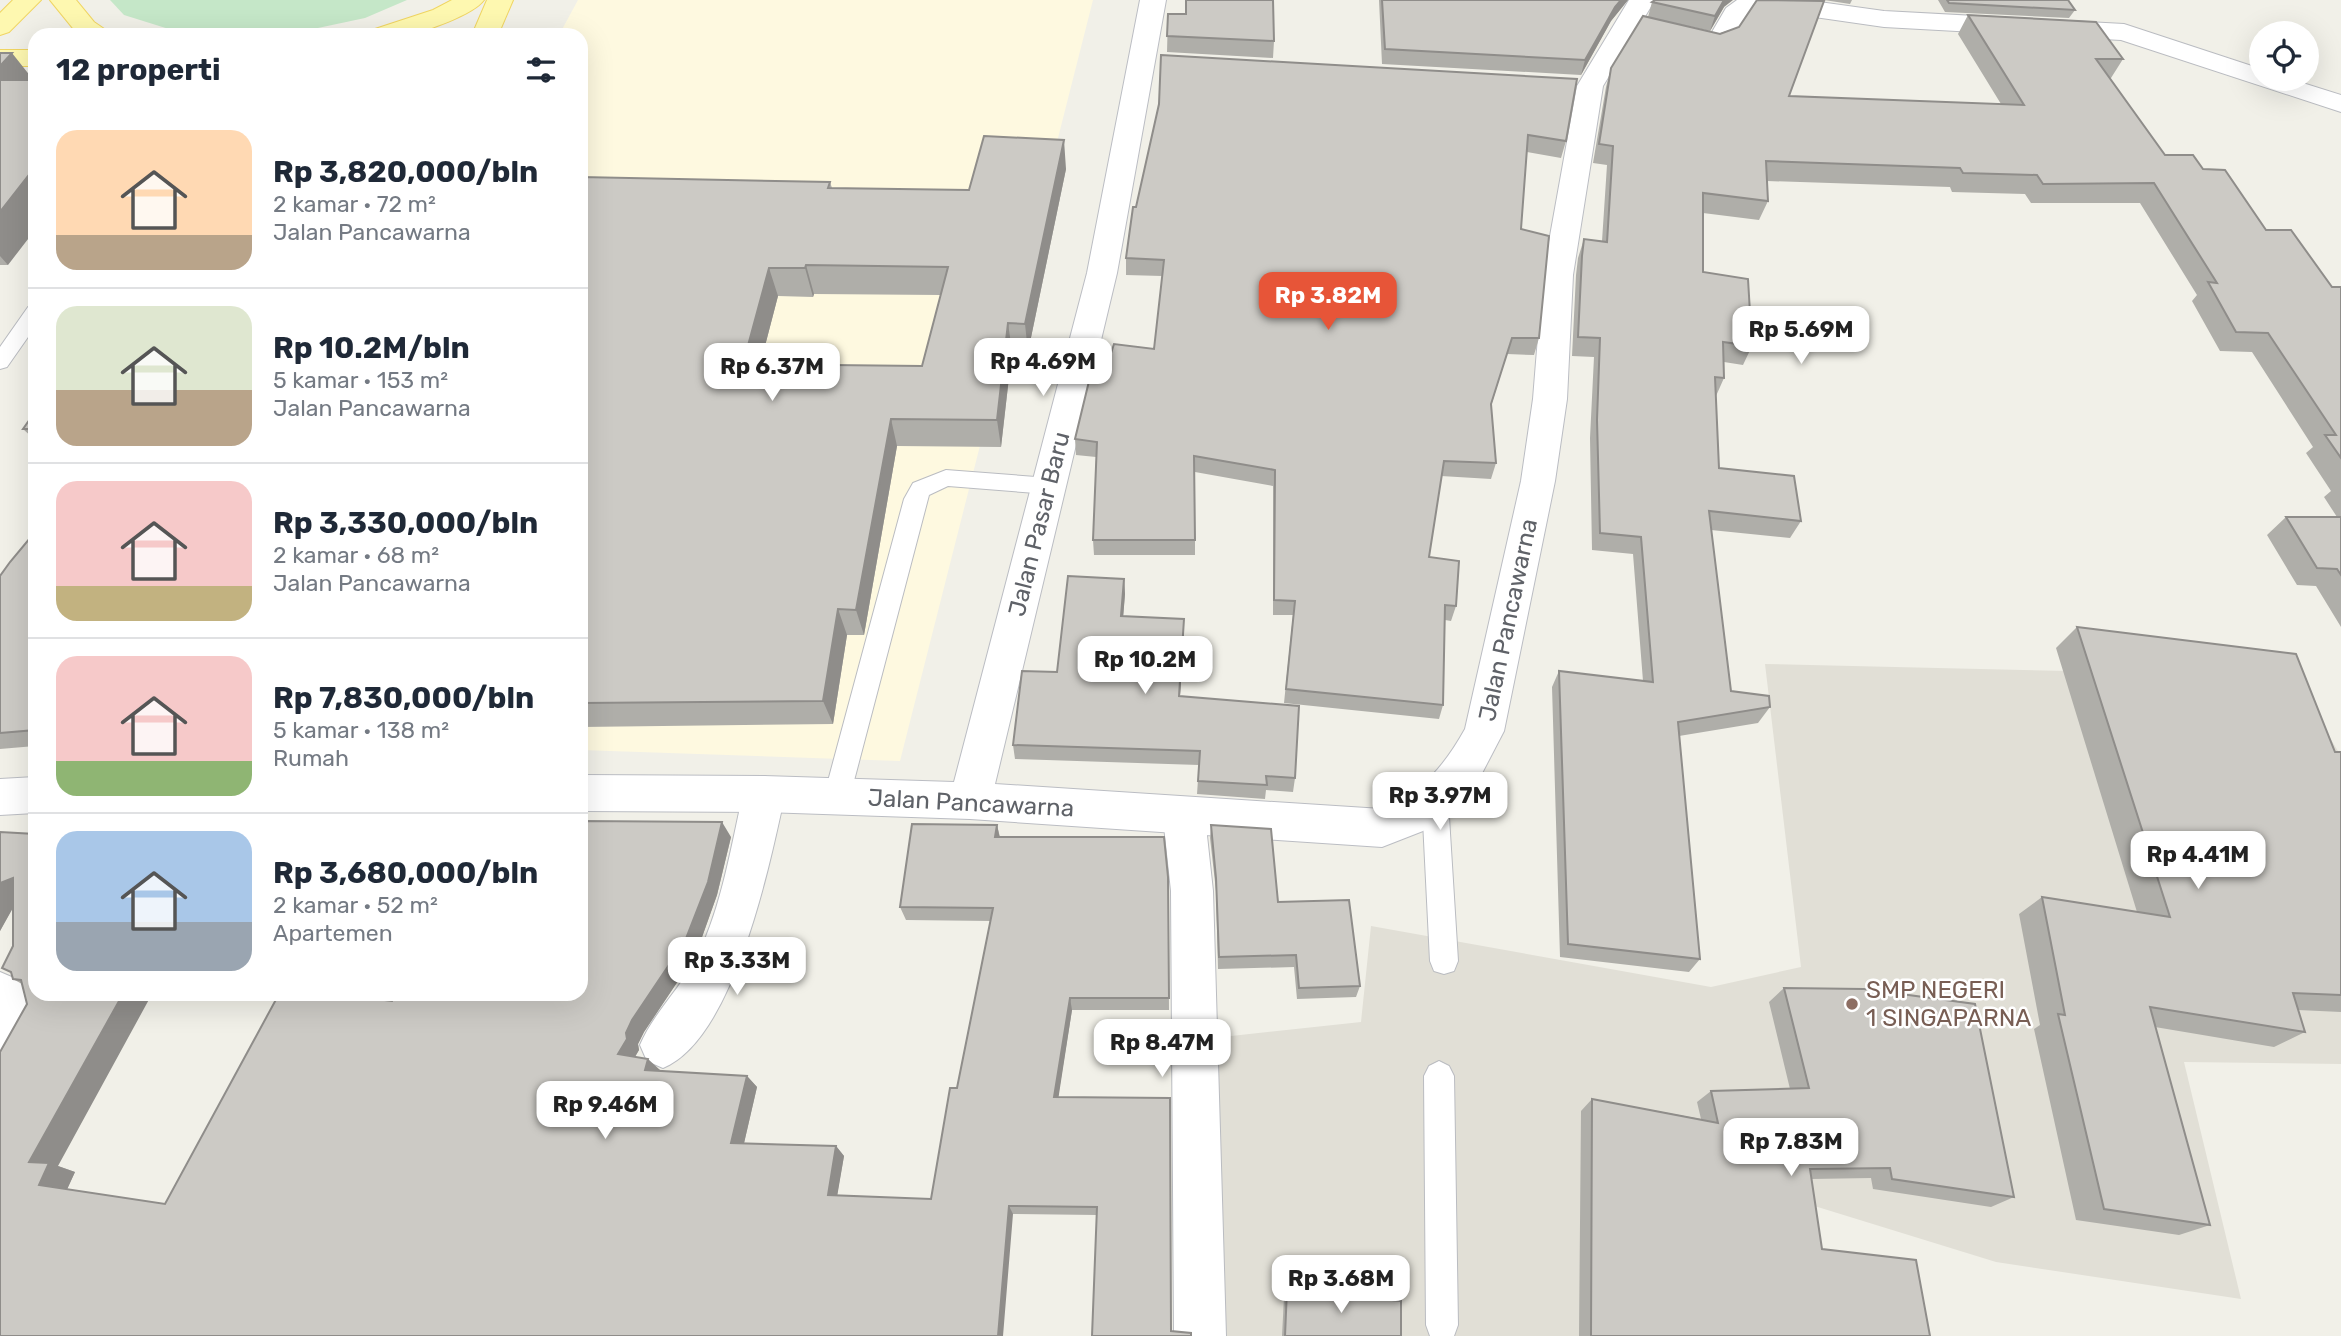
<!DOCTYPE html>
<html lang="id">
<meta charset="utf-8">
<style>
body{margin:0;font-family:Rubik,sans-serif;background:#f6f6f7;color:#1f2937;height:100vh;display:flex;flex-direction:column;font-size:26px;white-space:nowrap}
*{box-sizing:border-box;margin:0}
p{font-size:23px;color:#747a83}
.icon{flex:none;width:38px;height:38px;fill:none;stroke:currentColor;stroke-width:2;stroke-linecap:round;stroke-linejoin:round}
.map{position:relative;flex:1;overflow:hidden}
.panel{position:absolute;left:28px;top:28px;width:560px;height:973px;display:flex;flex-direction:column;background:#fff;border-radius:21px;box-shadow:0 7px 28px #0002}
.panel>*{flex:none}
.buttons{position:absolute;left:2249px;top:21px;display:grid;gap:14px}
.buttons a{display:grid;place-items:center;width:70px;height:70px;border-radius:50%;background:#fff;box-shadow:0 7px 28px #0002;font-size:35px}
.price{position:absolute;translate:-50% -60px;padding:0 16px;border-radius:14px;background:#fff;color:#222;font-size:23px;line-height:46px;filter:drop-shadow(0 2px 4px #0008)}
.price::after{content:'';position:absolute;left:50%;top:42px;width:21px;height:16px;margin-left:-10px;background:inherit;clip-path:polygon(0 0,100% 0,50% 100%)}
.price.active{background:#e75538;color:#fff}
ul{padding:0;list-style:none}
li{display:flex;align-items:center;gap:21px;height:175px;padding:0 28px}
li+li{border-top:2px solid #e0e1e3}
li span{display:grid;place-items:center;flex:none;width:196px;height:140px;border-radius:21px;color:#555}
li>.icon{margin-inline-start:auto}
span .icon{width:84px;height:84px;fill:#fffc;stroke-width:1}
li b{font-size:30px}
h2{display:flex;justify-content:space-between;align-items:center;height:84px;padding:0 28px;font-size:30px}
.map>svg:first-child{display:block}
</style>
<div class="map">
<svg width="2341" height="1336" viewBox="0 0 2341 1336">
<rect width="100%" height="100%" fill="#f1f0e8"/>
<path fill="#fef9e0" d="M578 0H1093L900 761 581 750V35H559Z"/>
<path fill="#e1dfd6" d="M1765 664 2069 671 2315 713 2341 756V1064L2184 1062 2241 1299 1996 1262 1701 1171 1709 1336H1215L1213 1038 1361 1022 1371 926 1711 987 1801 967Z"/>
<path fill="#c5e7c8" d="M110 0H407L365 18 285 35H188L124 15Z"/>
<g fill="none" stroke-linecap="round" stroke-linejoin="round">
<defs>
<path id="lane" d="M35 305V327L7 367 0 369V347L28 307Z
M946 470 1049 478 1057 480 1060 486 1057 492 1049 494 948 486 929 495 850 796 846 804 837 808 828 804 824 796 904 499 913 483Z
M1435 789 1444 793 1448 801 1458 961 1454 971 1444 974 1434 971 1430 961 1422 801 1426 793Z
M1439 1061 1449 1066 1454 1076 1458 1325 1454 1336H1430L1426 1325 1424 1076 1429 1066Z"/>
<path id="street" d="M1737 0H1805L1884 11 2124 24 2261 69V79H2290L2341 95V112L2121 40 1884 27 1766 10C1741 14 1743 26 1730 45L1698 49 1670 41 1666 36 1670 31C1684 27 1697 33 1712 32L1726 8Z
M764 776 778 781 785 794C770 864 734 1039 663 1068L647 1061 640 1045C654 1012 682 987 698 955 722 905 731 847 743 794L750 781Z
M1184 798 1199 804 1205 817 1213 891 1226 1336H1174L1171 891 1163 817 1169 804Z
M0 972 35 987V994H44L49 1015 16 1076 0 1083Z"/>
<path id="secondary" d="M1140 0H1166L1117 273 995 784 1382 809C1421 794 1445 765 1465 729L1521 481 1533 399 1543 275 1577 86 1629 0H1655L1603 86 1573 275 1567 399 1555 481 1504 731 1478 781 1450 814 1423 831 1382 847 970 819 764 812 581 811V775L764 776 954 782 1087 273Z
M35 777V813L0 815V779Z"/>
<path id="primary" d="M13 0H41L9 32 0 35V13Z
M50 0H76L94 22 113 35 76 32Z
M452 0H484C473 15 426 31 408 35 395 37 381 35 368 35L372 30 433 10Z
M487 0H513L498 35H472Z
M0 50H35V66H0Z"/>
</defs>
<use href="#lane" stroke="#babcc1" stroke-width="2"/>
<use href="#street" stroke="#babcc1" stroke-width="2"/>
<use href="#secondary" stroke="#bbbdc3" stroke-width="2"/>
<use href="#primary" stroke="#f0d562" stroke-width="2"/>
<use href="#lane" fill="#fff" fill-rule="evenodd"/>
<use href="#street" fill="#fff" fill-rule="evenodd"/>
<use href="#secondary" fill="#fff" fill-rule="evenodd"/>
<use href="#primary" fill="#fef8b0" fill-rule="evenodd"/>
</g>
<path fill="#afaea9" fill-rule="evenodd" d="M1379 0H1628L1611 21 1581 75 1382 64Z
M1824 0H1852L1850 4Z
M1938 0H2068L2075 10 2069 18 1945 12Z
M1652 2 1724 7 1710 31 1648 17Z
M1168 14 1274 41 1273 58 1167 52Z
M1968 15 2123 59 2111 78H2110L2165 155 2203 169 2266 230 2332 287H2341V627L2316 586 2297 585 2267 535 2286 517H2337L2324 497 2331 491 2306 453 2313 447 2252 352 2220 351 2192 301 2197 295 2140 203H2031L2025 194 1952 192 1950 187 1767 181 1768 201 1759 220 1703 213V272L1752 346 1743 365 1724 362V378L1716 396 1719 468 1801 521 1790 538 1711 530 1731 691 1770 707 1758 723 1679 736 1700 959 1689 972 1560 957 1552 687 1559 671 1643 681 1633 554 1592 550 1590 438 1594 357 1572 356 1576 275 1578 258 1584 239 1602 241 1607 165 1593 163 1606 87 1611 68 1739 27 1789 96 2001 104 1958 34Z
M0 53 8 265H0Z
M1161 55 1566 141 1561 158 1527 152 1521 229 1539 338 1534 355 1507 354 1491 406 1496 463 1491 479 1441 476 1429 557 1456 606 1451 621 1445 620 1443 705 1439 719 1284 703 1293 615H1273V486L1195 472V555H1094L1093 540 1096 457 1076 455 1075 439 1104 375 1154 349 1162 276 1126 275V258L1159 104Z
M1066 169 1028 352 1012 351 1001 447 897 446 864 635H847L833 724 581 727V177L830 182 832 188 969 190ZM814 294 941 295 922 366 760 365 778 296 813 297Z
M35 412V440L23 429Z
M35 532V746L0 749V576Z
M1124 579 1125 594 1123 616 1184 619 1180 696 1295 778 1293 792 1266 790 1265 799 1197 794 1199 765 1015 759 1013 745 1057 672Z
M2077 627 2335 752H2341V1012L2298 1010 2305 1032 2274 1047 2155 1027 2210 1225 2179 1235 2076 1220 2034 1029 2040 1025 2019 914 2042 897 2137 912 2056 648Z
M997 825 1000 837 1168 877 1169 1010H1072L1058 1097 1171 1331 1092 1336 1097 1215 1013 1214 0 1336 27 1004 22 984 13 979 11 973 2 968 13 946V907L0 931V832L58 1166 75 1172 67 1189 165 1204 392 1001 731 837 717 895 696 954 644 1032 638 1044 639 1050 635 1057 660 1070 659 1071 747 1076 757 1087 744 1143 836 1146 844 1156 837 1195 931 1199 957 1088 991 921 906 920 900 907Z
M1211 825 1278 902 1360 986 1356 997 1297 999 1294 967 1218 969 1216 891 1210 838Z
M1784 988 2014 1197 1991 1207 1873 1189 1871 1178 1811 1179 1822 1249 1930 1336H1579L1581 1111 1592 1099 1701 1119 1697 1102 1711 1091 1790 1089 1769 1002Z
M1287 1289 1401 1336H1282L1284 1297Z"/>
<path fill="#8f8d8a" d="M1621 0H1628L1611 21 1581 75 1585 60 1615 7Z
M1724 0H1733L1724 7 1710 31 1715 16Z
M12 53 35 82 0 95V66Z
M1064 140 1066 169 1028 352 1025 324Z
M35 167V230L8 265 0 256V212Z
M806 265 814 294 813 297 805 268Z
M769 268 778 296 753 392 743 364Z
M1008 323 1012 351 1001 447 997 420Z
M891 419 897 446 864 635 856 610Z
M1124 579 1125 594 1122 632 1121 616Z
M838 609 847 635 833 724 823 701Z
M1184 619V634L1179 711V696Z
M722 822 731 837 717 895 696 954 644 1032 638 1044 639 1050 630 1065 618 1054 626 1033Z
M997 825 1000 839 995 837Z
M13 878 18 899 0 931V883Z
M123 994H152L58 1166 75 1172 65 1194 39 1185 29 1162Z
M1070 998 1072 1010 1057 1107 1054 1097Z
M648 1059 660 1070 656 1081 645 1070Z
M747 1076 757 1087 742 1152 731 1143Z
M836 1146 844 1156 836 1203 828 1195Z
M1009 1206 1013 1214 1003 1336H998Z"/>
<path fill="#cccac5" stroke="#8f8d8a" stroke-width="2" fill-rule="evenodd" d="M1186 0H1273L1274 41 1167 36 1168 14H1186Z
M1382 0H1621L1615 7 1585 60 1385 49Z
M1655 0H1724L1715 16 1652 2Z
M1757 0 1824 1 1789 96 2024 105 1968 15 2096 22 2123 59H2096L2165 155H2193L2203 169 2225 170 2266 230H2291L2332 287H2341V458L2325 435H2336L2268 333 2236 332 2208 282 2217 283 2154 183 2043 184 2037 175 1963 173 1960 168 1766 161 1768 201 1703 193V272L1748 279 1752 346 1723 342 1724 378 1715 377 1719 468 1794 476 1801 521 1709 511 1731 691 1769 696 1770 707 1678 722 1700 959 1568 944 1559 671 1653 682 1641 537 1600 533 1597 420 1600 338 1578 337 1582 256 1584 239 1607 242 1613 146 1599 144 1611 68 1643 16 1720 34 1739 27Z
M1947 0H2068L2075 10 1949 3Z
M0 53H12L0 66Z
M1161 55 1577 79 1566 141 1528 135 1521 229 1549 236 1539 338H1512L1491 404 1496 463 1444 461 1429 557 1459 561 1456 606 1445 605 1443 705 1286 689 1295 601 1274 600 1275 470 1194 456 1195 540H1093L1097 442 1075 439 1091 373 1104 375 1114 344 1154 349 1164 260 1126 258 1133 207H1136L1159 104Z
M0 80H35V167L0 212Z
M984 136 1064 140 1025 324 1008 323 997 420 891 419 856 610 838 609 823 701 581 703V177L830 182 828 188 969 190ZM806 265 948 267 922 366 743 364 769 268H805Z
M35 412V429H23Z
M2286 517H2341V575L2337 569 2317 568Z
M35 532V730L0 733V576L10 562Z
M1068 576 1124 579 1121 616 1184 619 1179 696 1299 706 1295 778 1266 776 1267 785 1198 781 1200 751 1013 745 1022 671 1057 672Z
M2077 627 2296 654 2335 752H2341V995L2293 993 2305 1032 2150 1007 2210 1225 2104 1209 2058 1014 2065 1015 2042 897 2170 917Z
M581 821 722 822 708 882 685 941 632 1020 626 1033 627 1039 618 1054 648 1059 645 1070 747 1076 731 1143 836 1146 828 1195 931 1199 950 1088H957L993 908 900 907 912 824 997 825 995 837H1164L1168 877 1169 998H1070L1054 1097 1170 1098 1171 1331 1191 1333V1336H1092L1097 1207 1009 1206 998 1336H0V1052L27 1004 21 980 13 979 11 972 2 968 13 946V878L0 883V832L35 834V994H123L29 1162 49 1163 39 1185 165 1204 279 994H335L392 1001 395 994H581Z
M1211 825 1271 829 1278 902 1349 900 1360 986 1299 988 1296 955 1219 957 1216 878Z
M1784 988 1864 989 1975 1004 2014 1197 1892 1179 1890 1168 1810 1169 1822 1249 1916 1260 1930 1336H1591L1592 1099 1718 1123 1711 1091 1809 1088Z
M1287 1289 1401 1301V1336H1285Z"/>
<circle fill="#8d6e63" stroke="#fff" stroke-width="2.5" cx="1852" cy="1004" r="7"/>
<g text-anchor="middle" stroke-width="5" stroke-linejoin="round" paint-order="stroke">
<g font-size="24" fill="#5f6268" stroke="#fff">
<text transform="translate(1039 524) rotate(-76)" y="8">Jalan Pasar Baru</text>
<text transform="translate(1508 620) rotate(-78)" y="8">Jalan Pancawarna</text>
<text transform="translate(971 803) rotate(3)" y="8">Jalan Pancawarna</text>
</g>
<g font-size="24" fill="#785e54" stroke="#fff" text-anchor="start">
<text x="1866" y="998">SMP NEGERI<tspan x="1866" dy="28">1 SINGAPARNA</tspan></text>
</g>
</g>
</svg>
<div class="buttons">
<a><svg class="icon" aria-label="locate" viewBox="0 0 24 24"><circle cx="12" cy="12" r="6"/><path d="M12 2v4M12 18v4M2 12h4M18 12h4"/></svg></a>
</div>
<b class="price active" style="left:1328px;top:332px">Rp 3.82M</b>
<b class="price" style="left:1801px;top:366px">Rp 5.69M</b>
<b class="price" style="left:1043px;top:398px">Rp 4.69M</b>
<b class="price" style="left:772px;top:403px">Rp 6.37M</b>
<b class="price" style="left:1145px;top:696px">Rp 10.2M</b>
<b class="price" style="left:1440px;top:832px">Rp 3.97M</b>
<b class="price" style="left:2198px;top:891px">Rp 4.41M</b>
<b class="price" style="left:737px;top:997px">Rp 3.33M</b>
<b class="price" style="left:1162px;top:1079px">Rp 8.47M</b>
<b class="price" style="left:605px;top:1141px">Rp 9.46M</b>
<b class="price" style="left:1791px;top:1178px">Rp 7.83M</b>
<b class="price" style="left:1341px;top:1315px">Rp 3.68M</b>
<section class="panel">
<h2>12 properti<svg class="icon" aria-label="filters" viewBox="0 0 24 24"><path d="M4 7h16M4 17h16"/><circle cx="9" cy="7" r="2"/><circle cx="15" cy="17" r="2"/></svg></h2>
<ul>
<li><span style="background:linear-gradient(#ffd9b3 75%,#b9a48a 0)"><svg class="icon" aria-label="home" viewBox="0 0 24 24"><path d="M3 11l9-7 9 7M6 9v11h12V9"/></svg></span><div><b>Rp 3,820,000/bln</b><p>2 kamar · 72 m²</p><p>Jalan Pancawarna</p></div></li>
<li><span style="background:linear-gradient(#dfe7d0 60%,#b9a48a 0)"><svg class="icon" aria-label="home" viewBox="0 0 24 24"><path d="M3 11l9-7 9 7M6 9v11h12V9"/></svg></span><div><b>Rp 10.2M/bln</b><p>5 kamar · 153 m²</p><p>Jalan Pancawarna</p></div></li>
<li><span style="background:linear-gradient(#f6c9c9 75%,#c2b280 0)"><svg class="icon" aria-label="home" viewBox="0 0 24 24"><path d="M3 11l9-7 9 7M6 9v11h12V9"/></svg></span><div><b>Rp 3,330,000/bln</b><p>2 kamar · 68 m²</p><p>Jalan Pancawarna</p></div></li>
<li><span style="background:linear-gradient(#f6c9c9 75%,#8fb573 0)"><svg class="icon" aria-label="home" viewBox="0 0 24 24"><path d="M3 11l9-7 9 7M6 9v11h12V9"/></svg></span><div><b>Rp 7,830,000/bln</b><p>5 kamar · 138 m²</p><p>Rumah</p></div></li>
<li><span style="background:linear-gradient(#a9c7e8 65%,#9aa5b1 0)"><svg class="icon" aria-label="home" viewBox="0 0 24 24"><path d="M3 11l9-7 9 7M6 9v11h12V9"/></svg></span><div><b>Rp 3,680,000/bln</b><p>2 kamar · 52 m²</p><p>Apartemen</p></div></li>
</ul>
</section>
</div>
